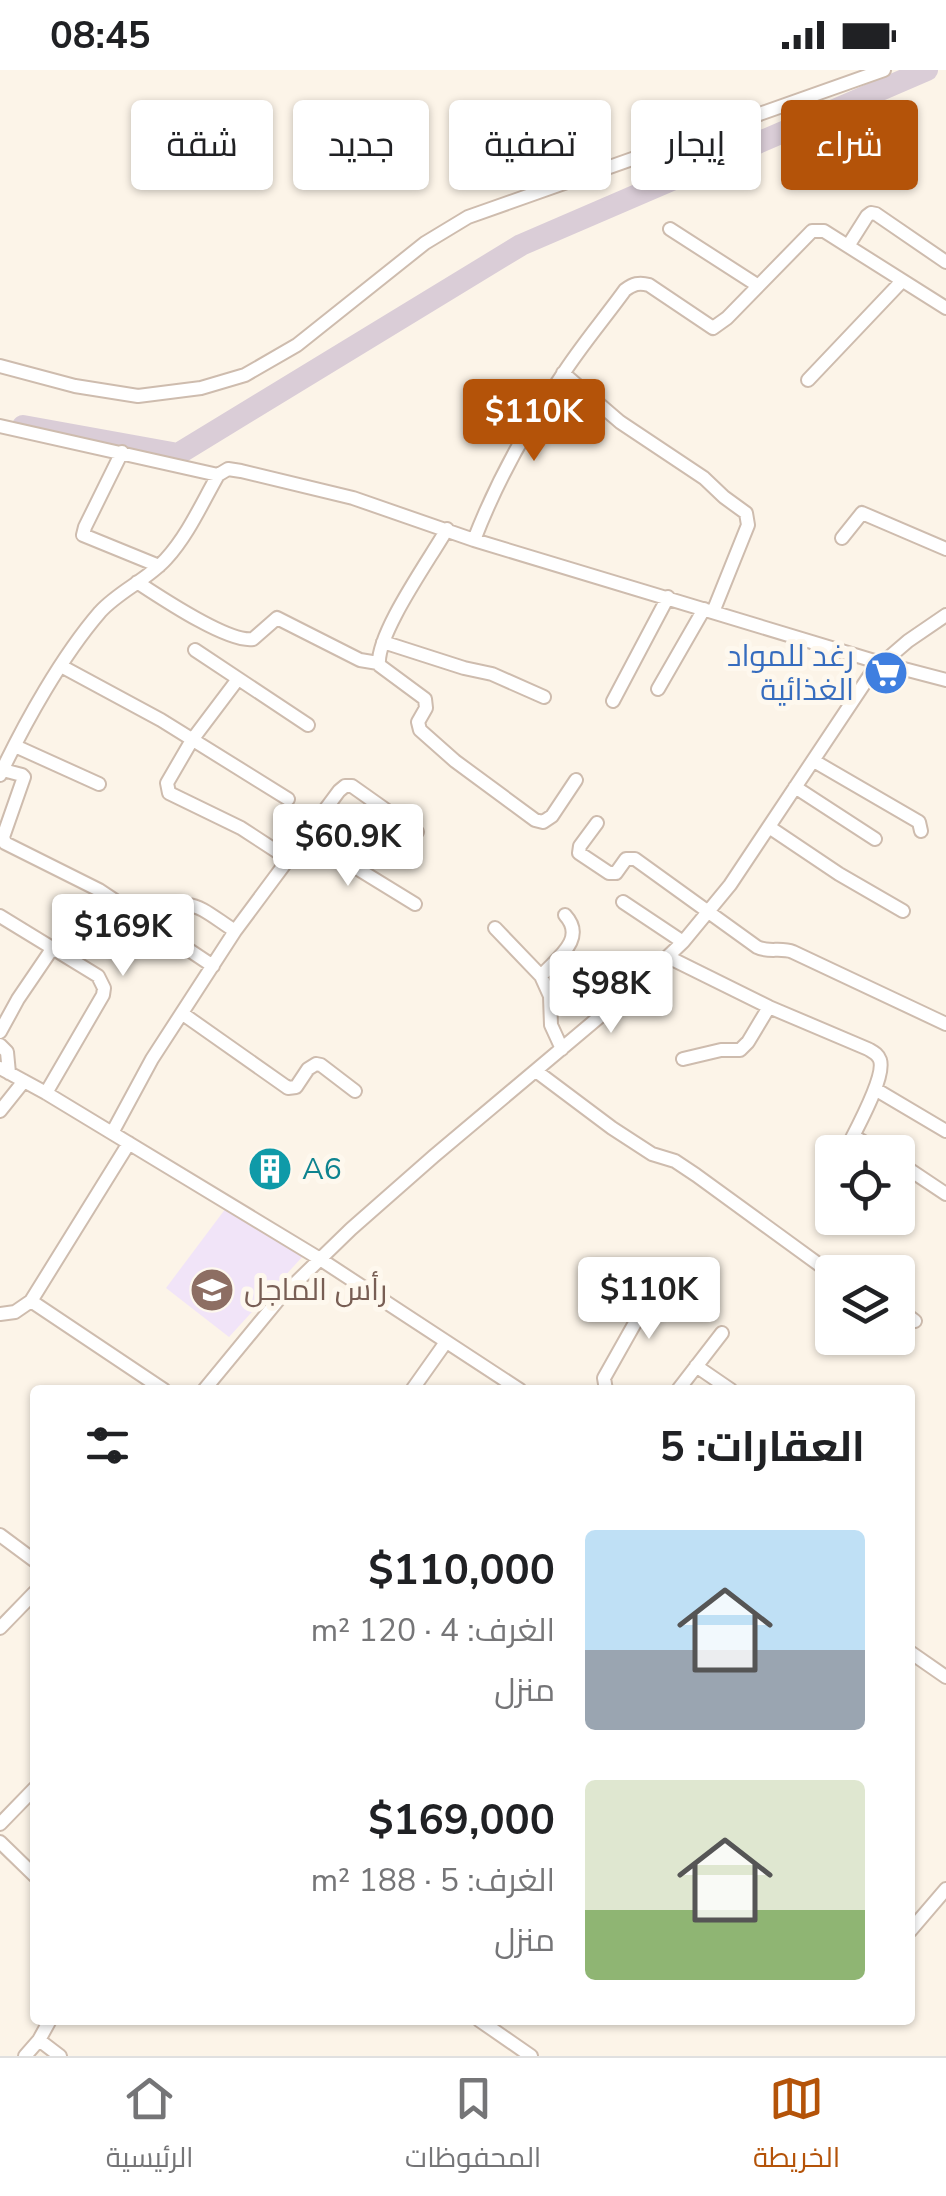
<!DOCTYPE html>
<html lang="ar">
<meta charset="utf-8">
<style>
body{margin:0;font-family:"Nunito Sans",Cairo,sans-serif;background:#f6f6f6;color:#202124;direction:rtl;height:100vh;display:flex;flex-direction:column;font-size:38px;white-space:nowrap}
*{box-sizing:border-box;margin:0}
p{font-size:32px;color:#757577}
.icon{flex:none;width:55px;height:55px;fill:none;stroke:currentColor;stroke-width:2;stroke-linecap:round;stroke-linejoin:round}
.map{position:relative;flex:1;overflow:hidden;direction:ltr}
.details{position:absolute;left:30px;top:1315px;width:885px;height:640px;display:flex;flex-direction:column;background:#fff;border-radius:10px;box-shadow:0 2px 8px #0004;direction:rtl}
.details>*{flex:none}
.guide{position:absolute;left:30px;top:30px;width:888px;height:90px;direction:rtl;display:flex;gap:20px}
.tools{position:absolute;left:815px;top:1065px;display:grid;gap:20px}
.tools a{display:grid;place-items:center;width:100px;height:100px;border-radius:10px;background:#fff;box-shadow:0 2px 8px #0004;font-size:50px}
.price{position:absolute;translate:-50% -85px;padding:0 22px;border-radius:10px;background:#fff;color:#222;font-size:32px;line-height:65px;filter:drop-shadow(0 2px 5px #0008)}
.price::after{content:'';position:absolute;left:50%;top:60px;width:30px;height:22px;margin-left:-15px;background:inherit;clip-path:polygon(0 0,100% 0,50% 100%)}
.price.on{background:#b45309;color:#fff}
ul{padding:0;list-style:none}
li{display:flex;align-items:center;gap:30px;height:250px;padding:0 50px}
li span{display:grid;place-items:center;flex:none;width:280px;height:200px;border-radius:10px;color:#555}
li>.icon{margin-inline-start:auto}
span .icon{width:120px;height:120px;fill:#fffc;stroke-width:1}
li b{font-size:42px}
h2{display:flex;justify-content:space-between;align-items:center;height:120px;padding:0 50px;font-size:42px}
.tag{padding:0 35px;border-radius:10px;background:#fff;box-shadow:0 2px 8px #0004;font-size:35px;line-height:90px}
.tag.on{background:#b45309;color:#fff}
.status{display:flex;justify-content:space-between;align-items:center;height:70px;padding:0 50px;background:#fff;direction:ltr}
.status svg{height:28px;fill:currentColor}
.tabs{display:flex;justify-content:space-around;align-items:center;height:140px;border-top:2px solid #e0e0e0;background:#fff;font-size:28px;color:#757577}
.tabs a{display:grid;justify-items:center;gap:5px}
.tabs .on{color:#b45309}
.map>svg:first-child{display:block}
</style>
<div class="status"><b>08:45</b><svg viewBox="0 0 49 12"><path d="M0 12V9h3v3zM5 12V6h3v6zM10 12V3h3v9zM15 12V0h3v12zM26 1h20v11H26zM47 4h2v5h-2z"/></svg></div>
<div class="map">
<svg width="946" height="1986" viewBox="0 0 946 1986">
<rect width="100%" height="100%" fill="#fcf4e8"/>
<path fill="#f1e4f8" d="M226 1138 304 1185 229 1267 166 1218Z"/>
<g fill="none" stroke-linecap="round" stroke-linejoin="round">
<path stroke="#dacdd7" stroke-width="22" d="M23 356 178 384 521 175 927 0"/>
<defs>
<path id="minor" d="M670 159 757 215
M848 176 867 146 871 143 876 144 946 192
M0 296 75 316 138 326 201 318 245 305 297 275 425 173 468 147 884 0
M563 303 620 352 704 408 724 427 746 443 748 455 713 542
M808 310 902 211
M0 356 218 405 228 399 241 401 353 428 474 470 881 593 946 610
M122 382 85 457 83 465 159 496
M447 459C430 489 376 564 379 595L425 629 426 638 418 652 420 660 455 691 535 750 543 752 552 746 576 710
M842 468 862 443 946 479
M474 470C496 413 527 357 561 307 580 277 604 249 625 220 633 214 639 212 649 215L713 258 727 248 812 161H824L946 238
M137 512C160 527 228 573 253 569L277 548 360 590 378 593
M383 572 464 598 492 604 544 627
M195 580 308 655
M61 596 161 650 288 729
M238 609 192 670 167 713 169 723 241 758 287 788
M658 619 704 539
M613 631 668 527
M15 676 99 714
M814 691 919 752 921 761
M3 700 22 705 24 707 3 767 5 773 99 820 213 896
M0 705C25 652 62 586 100 542 119 521 147 510 166 489 188 465 202 433 218 405
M795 717 875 769
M597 753 580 776 579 783 609 803H616L626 789H635L757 877C768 883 781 877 793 882L946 954
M769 757 839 804 903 841
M310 761 345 791 415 834
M623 832 683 872
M0 846 98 906 104 918 103 925 46 1023
M150 854C188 820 198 837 235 861
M495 858 541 906 550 926 551 955 562 979
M668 887 769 937 868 979C873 982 878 984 880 990 886 1008 853 1065 845 1082
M541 906C557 888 587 869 565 845
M183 944 288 1018 296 1017 308 999 316 994 321 995 355 1021
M0 962 18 929 52 879
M0 975 7 982 9 1003
M683 989 721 980H740L748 972 769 937
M0 998 46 1023 320 1189 520 1320
M536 1001 612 1058 652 1084 675 1091 696 1105 832 1204
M875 1019 946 1061
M0 1041 24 1011
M112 1063 152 989 235 861 339 721 345 716H352L417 762
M853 1066 881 1082
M898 1092 946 1124
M832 1107V1105
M31 1231 164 1320
M898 1238 915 1251
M0 1244 15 1242 31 1231 129 1073
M696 1296 731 1320
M204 1320 279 1229 351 1159 434 1086 642 911 683 872 730 815 872 602 908 571 946 545
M412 1320 446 1272
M606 1320 604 1308 653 1221
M678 1320 722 1263
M0 1465 35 1491
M0 1558 35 1522
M910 1582 946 1607
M0 1754 35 1718
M0 1772 35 1806
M910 1861 946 1819
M479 1950 531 1986
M39 1970 60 1986
M25 1986 39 1970 50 1950"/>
</defs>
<use href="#minor" stroke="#cebcae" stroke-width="16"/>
<use href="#minor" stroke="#fff" stroke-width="12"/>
</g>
<defs>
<symbol id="supermarket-disc" viewBox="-11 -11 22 22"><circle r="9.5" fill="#3f7fe0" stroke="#fef8ee"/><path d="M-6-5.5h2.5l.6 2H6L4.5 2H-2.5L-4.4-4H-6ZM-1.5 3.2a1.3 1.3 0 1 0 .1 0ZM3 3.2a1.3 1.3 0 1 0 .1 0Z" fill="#fff"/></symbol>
<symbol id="building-disc" viewBox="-11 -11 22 22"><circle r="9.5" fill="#0f9aa8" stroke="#fef8ee"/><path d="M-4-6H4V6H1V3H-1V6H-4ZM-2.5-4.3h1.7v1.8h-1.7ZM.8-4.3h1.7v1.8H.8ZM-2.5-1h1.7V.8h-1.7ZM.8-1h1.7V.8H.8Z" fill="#fff"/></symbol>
<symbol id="school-disc" viewBox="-11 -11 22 22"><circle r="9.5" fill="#8d6e63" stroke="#fef8ee"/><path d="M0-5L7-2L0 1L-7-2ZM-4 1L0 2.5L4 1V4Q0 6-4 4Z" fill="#fff"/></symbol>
</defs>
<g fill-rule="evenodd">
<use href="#supermarket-disc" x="861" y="578" width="50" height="50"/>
<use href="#building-disc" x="245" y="1074" width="50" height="50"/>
<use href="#school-disc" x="187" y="1195" width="50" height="50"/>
</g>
<g text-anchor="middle" stroke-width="10" stroke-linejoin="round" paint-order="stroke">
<g font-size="30" fill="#366cbe" stroke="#fef8ee" text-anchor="end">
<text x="854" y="596">رغد للمواد<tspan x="854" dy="34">الغذائية</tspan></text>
</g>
<g font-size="30" fill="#0d838f" stroke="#fef8ee" text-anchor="start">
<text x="302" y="1109">A6</text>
</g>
<g font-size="30" fill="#785e54" stroke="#fef8ee" text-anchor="start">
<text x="244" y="1230">رأس الماجل</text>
</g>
</g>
</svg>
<div class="tools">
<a><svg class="icon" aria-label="locate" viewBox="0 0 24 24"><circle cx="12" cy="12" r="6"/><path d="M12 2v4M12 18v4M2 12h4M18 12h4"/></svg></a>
<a><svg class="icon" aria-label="layers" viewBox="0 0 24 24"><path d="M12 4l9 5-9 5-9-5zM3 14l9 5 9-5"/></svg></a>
</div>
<b class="price on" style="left:534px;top:394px">$110K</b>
<b class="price" style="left:348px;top:819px">$60.9K</b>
<b class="price" style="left:123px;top:909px">$169K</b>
<b class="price" style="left:611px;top:966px">$98K</b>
<b class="price" style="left:649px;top:1272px">$110K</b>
<div class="guide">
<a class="tag on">شراء</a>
<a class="tag">إيجار</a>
<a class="tag">تصفية</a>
<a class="tag">جديد</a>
<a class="tag">شقة</a>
</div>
<section class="details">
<h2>العقارات: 5<svg class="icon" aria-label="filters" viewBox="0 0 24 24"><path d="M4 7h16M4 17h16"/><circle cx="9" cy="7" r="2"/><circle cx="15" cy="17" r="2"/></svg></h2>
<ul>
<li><span style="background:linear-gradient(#bfe0f5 60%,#9aa5b1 0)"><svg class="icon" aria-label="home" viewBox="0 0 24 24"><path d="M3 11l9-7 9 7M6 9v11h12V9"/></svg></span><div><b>$110,000</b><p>الغرف: 4 · 120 m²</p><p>منزل</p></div></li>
<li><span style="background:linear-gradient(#dfe7d0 65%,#8fb573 0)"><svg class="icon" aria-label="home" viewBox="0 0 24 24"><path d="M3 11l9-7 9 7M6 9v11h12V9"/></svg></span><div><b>$169,000</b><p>الغرف: 5 · 188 m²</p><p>منزل</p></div></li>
</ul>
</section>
</div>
<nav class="tabs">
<a class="on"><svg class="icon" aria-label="map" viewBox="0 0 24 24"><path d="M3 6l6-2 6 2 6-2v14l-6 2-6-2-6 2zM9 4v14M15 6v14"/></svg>الخريطة</a>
<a><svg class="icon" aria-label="saved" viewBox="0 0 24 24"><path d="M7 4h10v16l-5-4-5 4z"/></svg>المحفوظات</a>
<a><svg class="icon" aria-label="home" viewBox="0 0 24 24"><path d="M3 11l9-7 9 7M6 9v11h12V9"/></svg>الرئيسية</a>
</nav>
